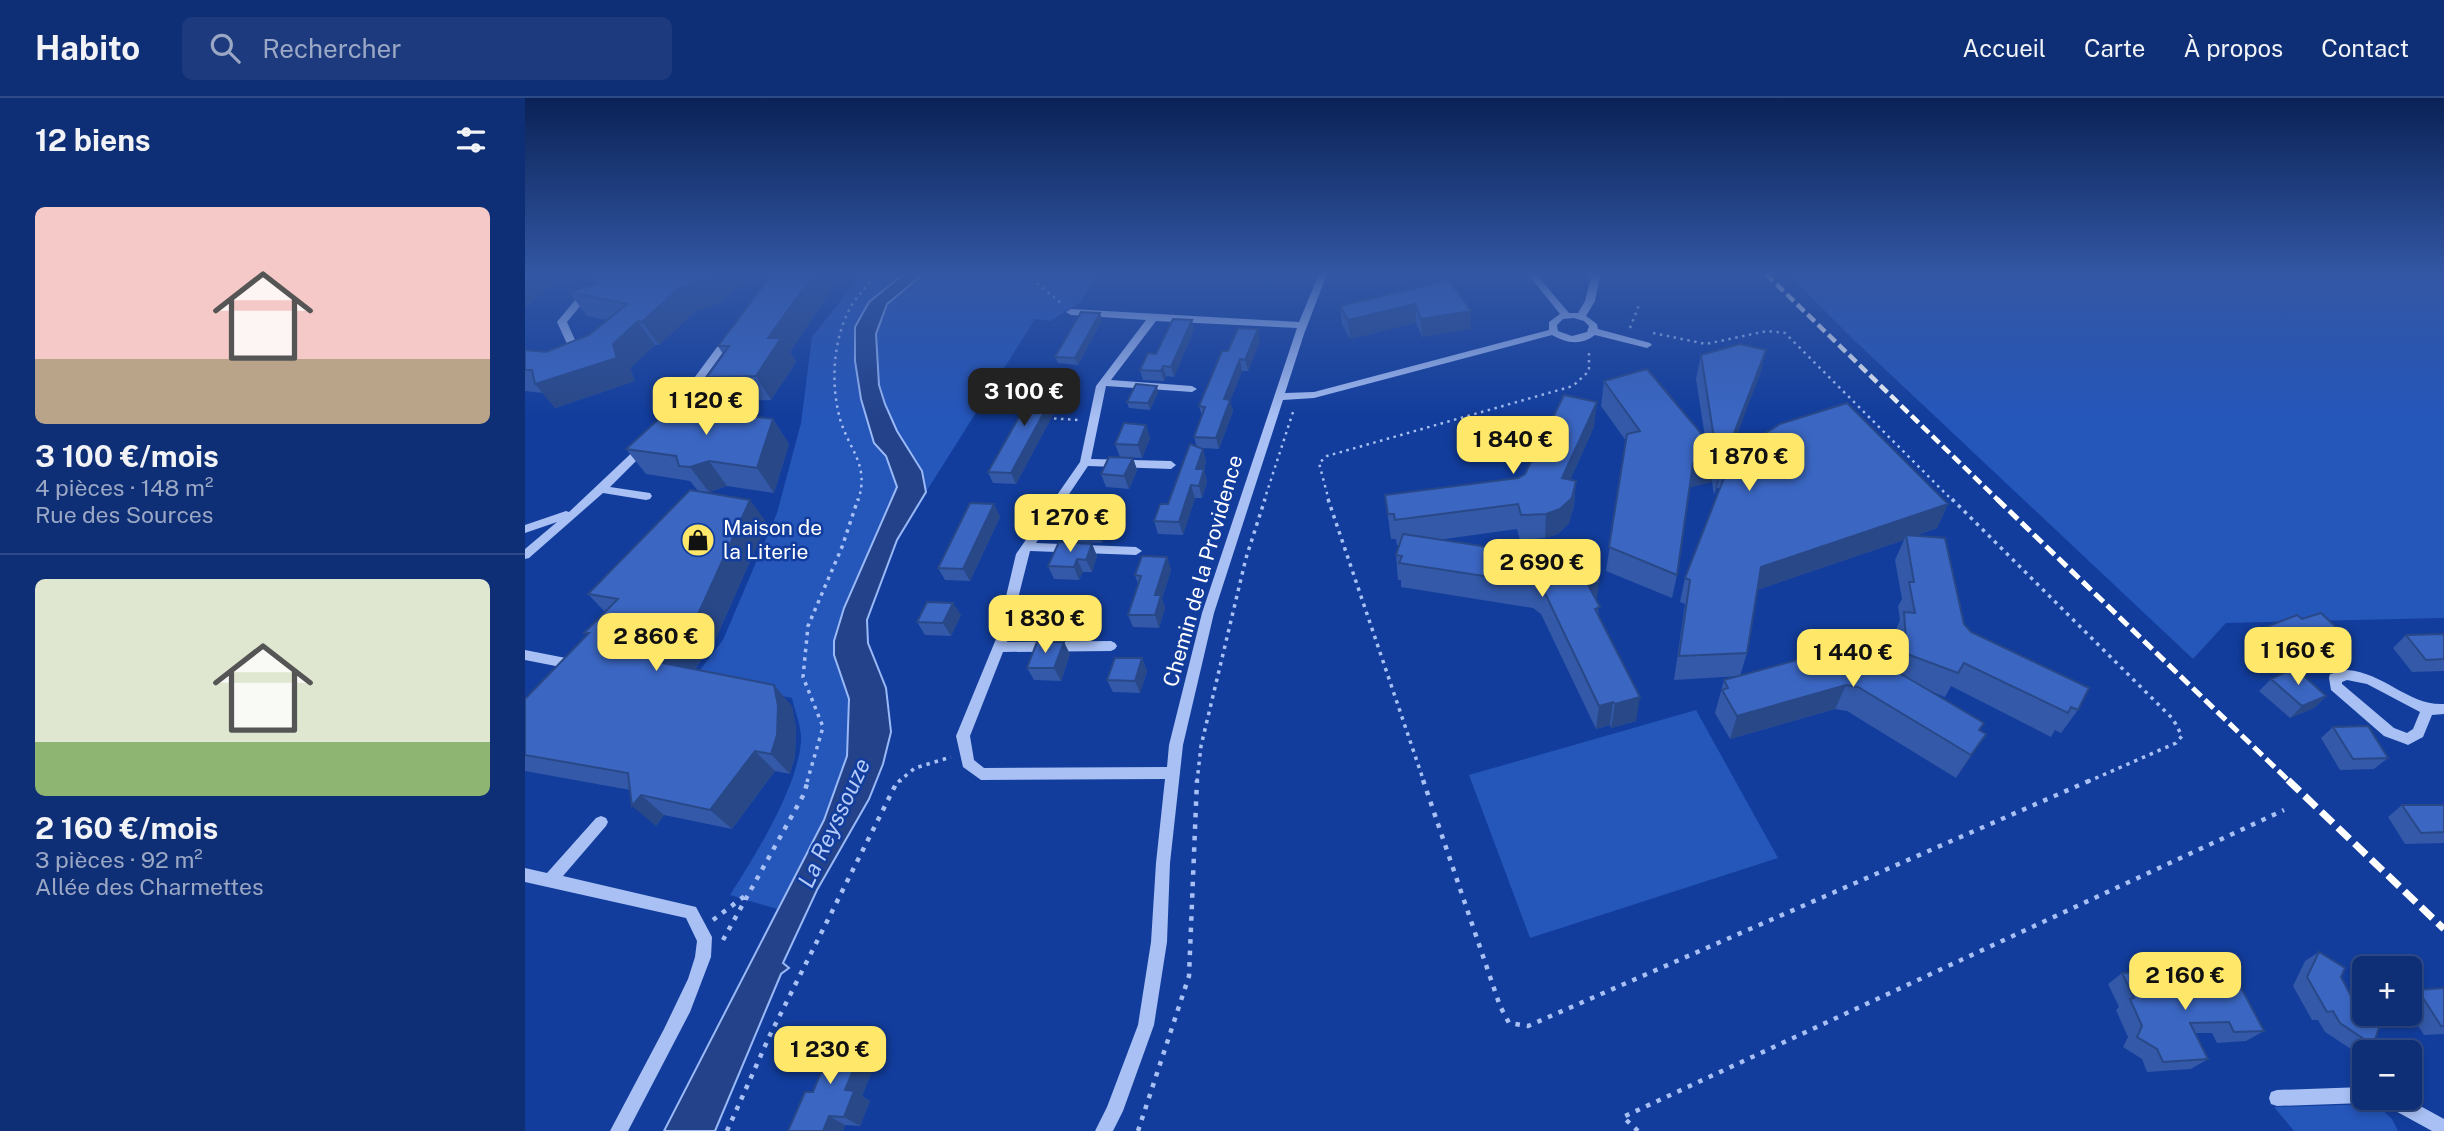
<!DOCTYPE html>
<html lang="fr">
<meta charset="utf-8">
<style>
body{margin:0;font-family:"Public Sans",sans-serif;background:#1c3a7d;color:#f1f3f6;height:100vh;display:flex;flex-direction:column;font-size:26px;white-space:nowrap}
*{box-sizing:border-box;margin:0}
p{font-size:23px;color:#9ba8c5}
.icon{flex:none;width:38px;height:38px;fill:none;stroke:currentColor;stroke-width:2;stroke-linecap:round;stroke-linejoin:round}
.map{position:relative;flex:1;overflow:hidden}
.sheet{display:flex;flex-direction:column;background:#0e2e75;width:525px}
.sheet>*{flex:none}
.tools{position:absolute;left:1827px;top:858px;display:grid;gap:14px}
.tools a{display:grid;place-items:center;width:70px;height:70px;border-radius:10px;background:#0e2e75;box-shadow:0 4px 10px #0003,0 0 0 2px #2e4a87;font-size:35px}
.price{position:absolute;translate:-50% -60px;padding:0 16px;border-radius:14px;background:#ffe76a;color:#111;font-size:23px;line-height:46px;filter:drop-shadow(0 2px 4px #0008)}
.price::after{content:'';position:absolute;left:50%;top:42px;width:21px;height:16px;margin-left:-10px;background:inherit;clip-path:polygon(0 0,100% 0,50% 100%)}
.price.current{background:#222;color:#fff}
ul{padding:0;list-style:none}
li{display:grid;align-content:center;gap:14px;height:371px;padding:0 35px}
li+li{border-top:2px solid #2e4a87}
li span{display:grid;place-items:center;height:217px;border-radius:10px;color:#555}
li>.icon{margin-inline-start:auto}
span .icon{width:126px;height:126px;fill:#fffc;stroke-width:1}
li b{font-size:30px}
h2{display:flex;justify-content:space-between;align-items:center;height:84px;padding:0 35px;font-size:30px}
header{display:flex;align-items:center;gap:42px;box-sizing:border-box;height:98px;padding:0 35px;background:#0e2e75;border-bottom:2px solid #2e4a87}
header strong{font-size:33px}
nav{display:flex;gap:38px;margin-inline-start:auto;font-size:24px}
.search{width:490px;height:63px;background:#1c3a7d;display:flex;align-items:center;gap:18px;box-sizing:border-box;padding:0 24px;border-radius:10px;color:#9ba8c5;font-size:26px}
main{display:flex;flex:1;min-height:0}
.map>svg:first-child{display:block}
</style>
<header>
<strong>Habito</strong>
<div class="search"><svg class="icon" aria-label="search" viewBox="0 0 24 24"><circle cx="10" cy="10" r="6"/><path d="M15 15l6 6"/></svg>Rechercher</div>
<nav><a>Accueil</a><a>Carte</a><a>À propos</a><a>Contact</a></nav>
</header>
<main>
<section class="sheet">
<h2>12 biens<svg class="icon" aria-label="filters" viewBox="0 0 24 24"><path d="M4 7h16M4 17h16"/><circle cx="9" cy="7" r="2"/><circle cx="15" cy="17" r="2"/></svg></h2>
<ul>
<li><span style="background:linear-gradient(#f6c9c9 70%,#b9a48a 0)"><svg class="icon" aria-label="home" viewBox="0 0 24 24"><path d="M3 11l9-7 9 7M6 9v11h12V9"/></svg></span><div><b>3 100 €/mois</b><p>4 pièces · 148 m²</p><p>Rue des Sources</p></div></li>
<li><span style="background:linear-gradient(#dfe7d0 75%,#8fb573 0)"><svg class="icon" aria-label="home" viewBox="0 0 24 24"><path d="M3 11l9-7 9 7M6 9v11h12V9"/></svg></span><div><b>2 160 €/mois</b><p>3 pièces · 92 m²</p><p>Allée des Charmettes</p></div></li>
</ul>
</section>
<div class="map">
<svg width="1919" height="1033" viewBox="0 0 1919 1033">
<rect width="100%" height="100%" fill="#123d9c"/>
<path fill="#2556ba" d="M315 176H379L344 204 330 263 336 301 349 345 361 358 372 389 319 510 309 557 324 601 322 658 299 722 252 811 205 797C230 758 273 689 276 643 277 630 270 614 267 600L168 581 198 542 252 415 276 325 287 239 333 181Z
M398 176H572L556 204 525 223 510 221 401 394C396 364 384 358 371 332 353 297 339 244 361 208 369 196 387 185 398 176Z
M1263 176H1919V520L1701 525 1668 561 1329 242Z
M1171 612 1253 760 1005 840 944 677Z
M1851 1006 1867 1021 1873 1033H1769L1749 1009Z"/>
<path fill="#23428a" stroke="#9ab9f7" stroke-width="2" d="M379 176H398L362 206 351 236 354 287 360 306 372 333 397 373 401 394 372 442 342 522 343 545 361 590 366 634 358 666 344 701 292 792 258 865 264 870 256 876 190 1033H139L299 722 322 658 324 601 309 557V543L319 510 372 389 361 358 349 345 336 301 330 263V229L344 204Z"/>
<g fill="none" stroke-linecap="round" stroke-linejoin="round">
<path stroke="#a8c0f4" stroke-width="2.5" stroke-dasharray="2.5 4.5" stroke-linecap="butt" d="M501 176 537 206
M1105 230 1114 207
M1128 235 1181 246 1242 233 1260 235 1428 403
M522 320 553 322
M333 403C345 367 324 352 315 321 305 284 308 238 328 205 335 195 345 185 353 176
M739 403 769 311
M804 403 794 365 802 358 1048 288 1064 273V252"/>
<path stroke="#a8c0f4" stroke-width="3.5" stroke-dasharray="3.5 5" stroke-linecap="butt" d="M803 401 899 684
M1427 401 1648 621 1657 638 1651 645 1562 684
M282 684 298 629 278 579 283 528 317 449 333 401
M373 684 390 670 426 659
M672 684 676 648 721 460 740 401"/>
<path stroke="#a8c0f4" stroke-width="4.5" stroke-dasharray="4.5 7" stroke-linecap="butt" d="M898 682 975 908 984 925 1003 928 1566 682
M188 822 221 797
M198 842 279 696 283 682
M202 1033 245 937 371 686 376 682
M613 1033 664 878 672 682
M1113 1033 1098 1019 1759 712"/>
<path fill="#a8c0f4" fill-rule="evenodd" d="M794 176H802L779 236 760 295 789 294 1024 232V224L1035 216 1003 176H1011L1044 215H1053L1060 203 1067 176H1075L1070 203 1061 218 1072 226 1073 231 1125 245 1127 247 1122 250 1070 237C1057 247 1042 246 1027 237L789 300 758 302 689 515 658 647 645 765 642 844 629 927 598 1013 588 1033H570L582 1009 613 927 626 844 631 765 640 681 456 682 438 669 431 638 471 541 491 456 555 364 571 288 621 222 546 217 541 214 546 211 774 224ZM1049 220 1059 223 1064 228 1062 234 1047 238 1033 233 1032 227 1038 221ZM631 223 772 230 677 515 644 647 642 669 459 670 449 662 445 638 478 554 586 553 590 551 592 548 590 545 586 543 482 544 505 453 611 457 617 453 611 449 511 445 563 368 646 371 651 367 646 363 566 361 581 288 667 294 672 291 667 288 586 282Z
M63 189 68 192 42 224 54 251 44 256H38V252L44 250 32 224 60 190Z
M204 236 209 239 149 322H141V318L201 237Z
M119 345 124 349 123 351 85 389 125 395 127 398 125 401 121 402 78 395 4 460 0 461V451L32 424 0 435V427L41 413 44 414 115 347Z
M0 552 51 562 56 563 57 567 56 571 51 572 0 562Z
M1822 572C1860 575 1884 608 1919 606V616L1907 617 1898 639 1883 647 1878 645 1859 638 1806 592 1804 580 1805 576ZM1822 582 1842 586 1895 614 1888 631 1882 635 1869 630 1817 586V584Z
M76 718 81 720 83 724 81 728 38 778 171 809 187 839 186 859 165 914 103 1033H85L139 931 163 881 170 859 172 843 161 820 0 784V770L22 775 71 720Z
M1839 989V999H1847L1845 1003 1839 1005 1752 1008 1746 1006 1744 1000 1746 994 1752 992Z
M1854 999H1879L1919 1021V1033H1907L1856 1005Z"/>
<path stroke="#fff" stroke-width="4.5" stroke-dasharray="10 4.5" stroke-linecap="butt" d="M1241 176 1474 403"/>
<path stroke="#fff" stroke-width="5" stroke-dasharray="12 5" stroke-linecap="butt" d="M1472 401 1765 684"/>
<path stroke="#fff" stroke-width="7" stroke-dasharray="16 7" stroke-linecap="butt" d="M1763 682 1919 831"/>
</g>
<path fill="#3359a8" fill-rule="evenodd" d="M135 176 138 181 224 179 196 205 171 213 134 247H130L105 270 110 283 30 310 18 295 0 293V252L21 254 64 237 82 222 62 218 44 194Z
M924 182 946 231 897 239 891 225 825 241 817 226 815 208Z
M312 183 265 254 271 264 246 302 198 303 182 279 198 256 193 248Z
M577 222 553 267 533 265 530 259Z
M669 232 649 279 641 278 639 283 618 282 615 272 631 256Z
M735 243 723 273H717L705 303 708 313 694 351 677 350 681 363 679 371 682 384 677 400H670L658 437 633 436 629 423 643 406 672 349 669 339 677 318 674 308 703 253Z
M1241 252 1235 276 1203 358 1423 406 1412 430 1390 438 1439 526 1446 534 1553 612 1536 635 1530 632 1526 639 1426 588 1420 599 1403 592 1459 625 1455 632 1461 636 1431 680 1322 613 1310 611 1205 641 1190 615 1199 582 1215 578 1149 582 1160 506 1155 504 1160 480 1195 390H1192L1189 397 1187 384 1165 389 1152 477 1147 500 1081 473 1101 343 1076 308 1079 283 1180 339 1171 281 1176 257ZM1379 442 1370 462 1377 501 1373 508 1375 522 1368 539 1370 573 1328 548 1286 543 1280 560 1215 578 1222 555 1232 492Z
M535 285 539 296 491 386 468 385 463 374Z
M633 294 625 312 604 310 602 304Z
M248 321 264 346 249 395 202 388 184 394 173 393 165 383 121 376 101 351Z
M621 327 625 340 617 360 595 359 590 346Z
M1069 329 1045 382 1051 383 1049 408 1044 425 1033 436 1020 440 995 442 992 431 913 442 1071 503 1074 517 1111 623 1086 630 1085 627 1071 631 1016 516 1008 510 876 489V482H873L871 457 875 447H872L871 441H866L860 397 993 380Z
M608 360 612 372 604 391 581 389 576 376Z
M469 406 475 419 445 483 420 482 413 470Z
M578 417 583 429 577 445 545 444 540 431Z
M242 425 189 545 170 571 267 608 271 629 270 658 265 676 250 673 207 731 139 717 131 728 105 692 0 673V601L62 537 59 535 80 514 63 496Z
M567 446 572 458 567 474H558L554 482 529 481 523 468Z
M642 459 646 472 637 501 640 510 634 530 608 529 603 517 613 486 610 477Z
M546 504 556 526 551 541H524L522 536H517L511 523Z
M436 517 426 538 400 537 392 524Z
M1777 521 1815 533 1803 546 1747 561 1728 542 1739 530Z
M1881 537 1919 538V573L1887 574 1868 550Z
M545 556 536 583 509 582 502 570Z
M617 560 622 573 615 595 588 594 582 582Z
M1746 581 1801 598 1789 610 1765 620 1734 593Z
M1808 629 1863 660 1849 671 1815 672 1796 640Z
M1877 707H1919V745L1880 746 1863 719Z
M1794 854 1816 879 1848 947 1832 955 1800 934 1793 922H1787L1768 888 1780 863Z
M1597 875 1646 887 1739 933 1721 943 1692 945 1687 935H1670L1683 961 1666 971 1622 974 1617 961 1598 949 1603 939 1591 912 1594 909 1583 886Z
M1919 890V936L1899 937 1885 915V897L1893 892Z
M357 948 337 998 345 1003 335 1028 320 1027 318 1033H263L288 994Z"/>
<path fill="#294888" d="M0 176H41L1 209 0 208Z
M133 176H135L146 192 188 176H222L224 179 196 205 171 213 134 247 117 224 136 181Z
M289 176H308L312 183 265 254 271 264 246 302 231 278 243 240Z
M890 206 891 225 825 241 823 222Z
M946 213V231L897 239 896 221Z
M575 215 577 222 553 267 550 260Z
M667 222 669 232 649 279 646 269Z
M113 223 130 247 105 270 110 283 30 310 10 286 88 246Z
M733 231 735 243 723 273 720 262Z
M1241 252 1235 276 1201 366 1199 361Z
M715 261 717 273 705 303 708 313 694 351 691 340 699 301Z
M638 268 641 278 639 283 636 273Z
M535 285 539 296 491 386 486 375Z
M632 288 633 294 625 312 623 305Z
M1072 304 1069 329 1035 405 1037 380Z
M248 321 264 346 249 395 232 370Z
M621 327 625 340 617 360 613 347Z
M678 351 681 363 675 384 671 371Z
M1192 359 1187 384 1163 390 1168 365Z
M608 360 612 372 604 391 599 378Z
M184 363 202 388 184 394 165 369Z
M1197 365 1192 390 1189 397 1194 372Z
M679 371 682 384 677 400 674 388Z
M1051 383 1049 408 1044 425 1033 436 1020 440 1021 416Z
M666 387 670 400 658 437 654 424Z
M225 402 242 425 189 545 158 586 138 565Z
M469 406 475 419 445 483 438 471Z
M1423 406 1412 430 1381 441V437L1379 442 1229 493 1236 469Z
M574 409 583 429 577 445 572 432 571 416Z
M567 446 572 458 567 474 561 462Z
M642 459 646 472 637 501 640 510 634 530 630 517V497Z
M552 461 558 474 554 482 549 469Z
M1074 484 1071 508 1063 487Z
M546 504 556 526 551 541 545 528 542 513Z
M428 505 436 517 426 538 418 525Z
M1815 533 1803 546 1747 561 1758 548Z
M539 544 545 556 536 583 529 570Z
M617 560 622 573 615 595 610 583Z
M249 587 267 608 271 629 270 658 265 676 246 656Z
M1321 587 1310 611 1205 641 1212 618Z
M1801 598 1789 610 1765 620 1777 608Z
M1115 599 1111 623 1086 630 1090 606Z
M1088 604 1085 627 1071 631 1074 608Z
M1461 636 1446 659 1431 680 1446 657Z
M230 653 250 673 207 731 185 712Z
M116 697 139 717 131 728 107 708Z
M343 937 357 948 337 998 345 1003 335 1028 319 1019 320 992Z
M304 1018 320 1027 318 1033H298Z"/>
<path fill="#3b67c3" stroke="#294888" stroke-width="2" d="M67 176H133L136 181 156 176H188L181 182 155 189 117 224 113 223 88 246 92 260 10 286 7 272H0V252L21 254 64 237 102 206 44 194 71 186Z
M247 176H289L243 240H256L231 278 182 279 204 248H193Z
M924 182 946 213 896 221 890 206 823 222 815 208Z
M556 214 575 215 550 260 530 259Z
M648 221 667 222 646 269 638 268 636 273 615 272 623 255 631 256Z
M713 230 733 231 720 262 715 261 699 301 705 302 691 340 669 339 680 309 674 308 697 253H703Z
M1215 246 1241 252 1199 361 1255 326 1322 305 1423 406 1236 469 1222 555 1154 558 1165 482 1160 480 1204 367 1197 365 1194 372 1192 359 1168 365 1152 477 1084 449 1102 336 1115 333 1079 283 1122 271 1191 353 1176 257Z
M514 284 535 285 486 375 463 374Z
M611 286 632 288 623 305 602 304Z
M1039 297 1072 304 1037 380 1051 383 1047 400 1035 411 1021 416 996 417 993 406 870 422 869 416H863L860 397 993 380 1000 376Z
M148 308 248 321 232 370 184 363 165 369 154 368 151 358 101 351Z
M599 325 621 327 613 347 590 346Z
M665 346 678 351 671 371H679L674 388 666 387 654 424 629 423 635 406H643Z
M584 359 608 360 599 378 576 376Z
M165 392 225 402 170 523 138 565 249 587 253 608 252 637 246 656 230 653 185 712 116 697 107 708 103 675 0 657V601L64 535H59L93 501 63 496Z
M445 405 469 406 438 471 413 470Z
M550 408 574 409 571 416 578 417 572 432 540 431Z
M878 436 1009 456 1012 445 1030 446 1048 450 1066 462 1074 484 1063 487 1075 509 1070 511 1115 599 1090 606 1088 604 1074 608 1018 491 1010 486 874 465 877 458 871 457Z
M1381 437 1420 440 1439 526 1446 534 1564 590 1553 612 1546 609 1543 615 1439 565 1433 575 1382 556 1379 514 1390 515 1384 484H1389Z
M534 444 567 446 561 462 552 461 549 469 523 468Z
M617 458 642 459 630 497H636L630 517H603L616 478 610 477Z
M520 503 546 504 542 513 551 514 545 528 518 529 520 524 511 523Z
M402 504 428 505 418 525 392 524Z
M1796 515 1815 533 1758 548 1739 530 1772 517 1777 521Z
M1312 535 1333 536 1327 547 1459 625 1454 632 1461 636 1446 657 1333 589 1321 587 1212 618 1197 592 1203 590 1199 582 1291 557 1286 543 1298 538Z
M1918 536 1919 538V561L1901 562 1881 537Z
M512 544H539L529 570H502Z
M590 560H617L610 583 582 582Z
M1770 570 1801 598 1777 608 1746 581Z
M1843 628 1863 660 1828 661 1808 629Z
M1877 707H1919V734L1896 735Z
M1794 854 1820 870 1816 879 1834 913 1855 927 1848 947 1815 925 1808 913 1802 914 1782 879Z
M1639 872 1646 887 1713 884 1739 933 1709 934 1704 924 1665 925 1683 961 1638 964 1632 951 1612 939 1617 928 1605 901 1609 900 1597 875Z
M1919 890V928H1916L1893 892Z
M312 937H343L320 992 329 993 319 1019 304 1018 298 1033H263L280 994H288Z"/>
<linearGradient id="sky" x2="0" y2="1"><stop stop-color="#0a2256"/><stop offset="0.55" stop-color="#3357a4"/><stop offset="1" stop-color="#3357a4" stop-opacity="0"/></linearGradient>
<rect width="1919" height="320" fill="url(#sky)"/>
<defs>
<symbol id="shop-disc" viewBox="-11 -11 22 22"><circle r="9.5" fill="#ffe76a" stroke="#123d9c"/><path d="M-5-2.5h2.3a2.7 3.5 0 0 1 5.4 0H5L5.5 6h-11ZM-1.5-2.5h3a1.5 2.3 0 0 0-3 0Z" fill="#111"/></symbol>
</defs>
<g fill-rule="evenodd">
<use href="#shop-disc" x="154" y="423" width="38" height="38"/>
</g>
<g text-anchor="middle" stroke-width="5" stroke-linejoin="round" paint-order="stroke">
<g font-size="21" fill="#fff" stroke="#123d9c" text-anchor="start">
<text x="198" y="437">Maison de<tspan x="198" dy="24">la Literie</tspan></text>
</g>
<g font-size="21" fill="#fff" stroke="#123d9c">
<text transform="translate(678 473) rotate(-74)" y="7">Chemin de la Providence</text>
</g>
<g font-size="23" font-style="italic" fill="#b4cbfa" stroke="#123d9c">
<text transform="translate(309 725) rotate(-65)" y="8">La Reyssouze</text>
</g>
</g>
</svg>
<div class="tools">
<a>+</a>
<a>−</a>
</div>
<b class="price current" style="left:499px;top:330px">3 100 €</b>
<b class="price" style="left:181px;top:339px">1 120 €</b>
<b class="price" style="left:988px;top:378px">1 840 €</b>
<b class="price" style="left:1224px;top:395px">1 870 €</b>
<b class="price" style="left:545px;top:456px">1 270 €</b>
<b class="price" style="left:1017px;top:501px">2 690 €</b>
<b class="price" style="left:520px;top:557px">1 830 €</b>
<b class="price" style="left:131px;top:575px">2 860 €</b>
<b class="price" style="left:1773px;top:589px">1 160 €</b>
<b class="price" style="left:1328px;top:591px">1 440 €</b>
<b class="price" style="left:1660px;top:914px">2 160 €</b>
<b class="price" style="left:305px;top:988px">1 230 €</b>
</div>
</main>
